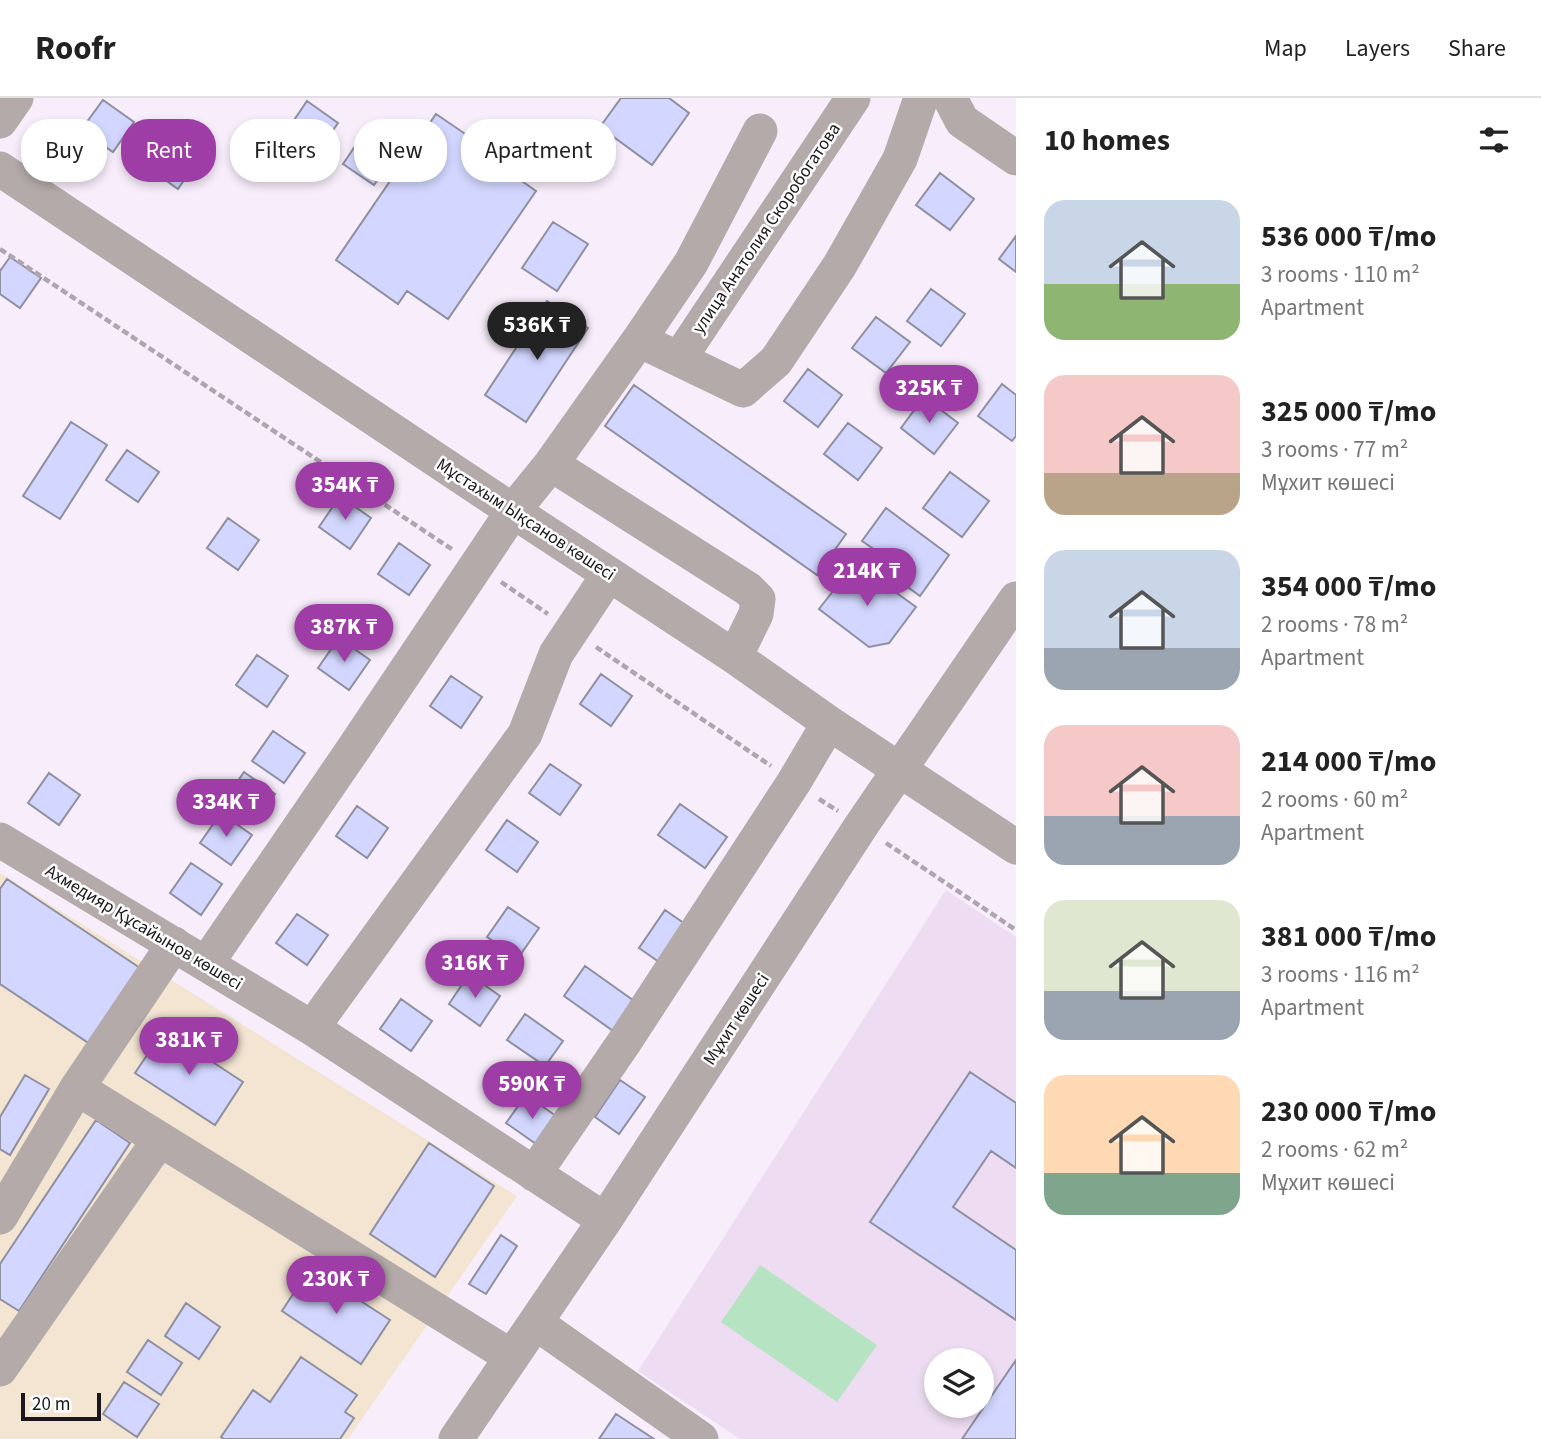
<!DOCTYPE html>
<meta charset="utf-8">
<style>
body{margin:0;font-family:"Source Sans 3",sans-serif;background:#f6f6f6;color:#222;height:100vh;display:flex;flex-direction:column;font-size:26px;white-space:nowrap}
*{box-sizing:border-box;margin:0}
p{font-size:23px;color:#767676}
.icon{flex:none;width:38px;height:38px;fill:none;stroke:currentColor;stroke-width:2;stroke-linecap:round;stroke-linejoin:round}
.map{position:relative;flex:1;overflow:hidden}
.drawer{display:flex;flex-direction:column;background:#fff;width:525px}
.drawer>*{flex:none}
.hud{position:absolute;left:21px;top:21px;width:665px;height:63px;display:flex;gap:14px}
.controls{position:absolute;left:924px;top:1250px;display:grid;gap:14px}
.controls a{display:grid;place-items:center;width:70px;height:70px;border-radius:50%;background:#fff;box-shadow:0 4px 10px #0003;font-size:35px}
.scale{position:absolute;left:21px;bottom:18px;width:80px;box-sizing:border-box;padding-left:7px;border:4px solid #1b171c;border-top:0;font-size:19px;line-height:24px;white-space:nowrap;color:#1b171c;-webkit-text-stroke:5px #fefefe;paint-order:stroke}
.price{position:absolute;translate:-50% -60px;padding:0 16px;border-radius:24px;background:#9d3da5;color:#fff;font-size:23px;line-height:46px;filter:drop-shadow(0 2px 4px #0008)}
.price::after{content:'';position:absolute;left:50%;top:42px;width:21px;height:16px;margin-left:-10px;background:inherit;clip-path:polygon(0 0,100% 0,50% 100%)}
.price.active{background:#222;color:#fff}
ul{padding:0;list-style:none}
li{display:flex;align-items:center;gap:21px;height:175px;padding:0 28px}
li span{display:grid;place-items:center;flex:none;width:196px;height:140px;border-radius:21px;color:#555}
li>.icon{margin-inline-start:auto}
span .icon{width:84px;height:84px;fill:#fffc;stroke-width:1}
li b{font-size:30px}
h2{display:flex;justify-content:space-between;align-items:center;height:84px;padding:0 28px;font-size:30px}
.tag{padding:0 24px;border-radius:28px;background:#fff;box-shadow:0 4px 10px #0003;font-size:24px;line-height:63px}
.tag.active{background:#9d3da5;color:#fff}
header{display:flex;align-items:center;gap:42px;box-sizing:border-box;height:98px;padding:0 35px;background:#fff;border-bottom:2px solid #e0e0e0}
header strong{font-size:33px}
nav{display:flex;gap:38px;margin-inline-start:auto;font-size:24px}
main{display:flex;flex:1;min-height:0}
.map>svg:first-child{display:block}
</style>
<header>
<strong>Roofr</strong>
<nav><a>Map</a><a>Layers</a><a>Share</a></nav>
</header>
<main>
<div class="map">
<svg width="1016" height="1341" viewBox="0 0 1016 1341">
<rect width="100%" height="100%" fill="#f8edfb"/>
<path fill="#eeddf2" fill-rule="evenodd" d="M946 792 1016 839V1341H740L638 1273ZM936 1262H982V1307H936Z"/>
<path fill="#f3e5d2" d="M0 775 517 1098 348 1341H0Z"/>
<path fill="#b6e3c2" d="M760 1167 877 1247 837 1304 721 1224Z"/>
<path fill="#d3d7ff" stroke="#8e8f9f" stroke-width="2" d="M621 0H669L689 15 652 67 600 29Z
M103 2 134 24 113 54 81 32Z
M307 3 338 25 317 55 286 34Z
M436 16 499 59 496 65 536 93 448 221 407 193 398 206 336 162Z
M364 35 395 57 374 87 343 66Z
M168 39 199 60 178 91 147 69Z
M940 75 974 101 950 132 916 107Z
M553 124 588 146 557 193 522 170Z
M1016 138V174L999 161Z
M10 159 41 180 20 210 0 196V173Z
M931 191 965 216 941 248 907 223Z
M547 203 588 230 526 324 485 297Z
M876 219 910 244 886 275 852 250Z
M808 271 842 297 818 329 784 303Z
M1002 286 1016 297V338L1012 343 978 318Z
M634 287 846 436 817 477 605 328Z
M924 299 958 325 934 356 901 330Z
M71 324 107 347 60 421 23 398Z
M848 325 882 350 858 382 824 356Z
M127 352 159 374 138 404 106 382Z
M950 374 989 403 962 439 923 410Z
M340 398 371 420 350 451 319 429Z
M886 410 949 457 920 498 869 461 875 452 862 443Z
M228 420 259 442 238 472 207 450Z
M399 445 430 467 409 497 378 476Z
M855 465 916 509 889 545 869 549 819 511Z
M339 540 370 562 349 592 318 570Z
M257 557 288 578 267 609 236 587Z
M601 576 632 598 611 628 580 606Z
M451 578 482 599 461 630 430 608Z
M273 633 305 655 284 685 252 663Z
M550 666 581 687 560 717 529 695Z
M244 674 275 696 254 726 223 705Z
M49 675 80 697 59 727 28 705Z
M680 706 727 739 705 770 658 737Z
M357 708 388 730 367 760 336 738Z
M221 715 252 737 231 767 200 745Z
M507 722 538 744 517 774 486 752Z
M191 765 222 786 201 817 170 795Z
M7 781 140 870 90 946 0 886V791Z
M508 809 539 830 518 860 487 839Z
M665 812 688 828 662 866 639 850Z
M297 816 328 837 307 867 276 845Z
M585 868 637 905 616 935 564 898Z
M469 876 500 898 480 928 449 906Z
M401 901 432 923 411 953 380 931Z
M525 916 563 943 545 968 507 942Z
M164 932 243 984 215 1027 135 975Z
M970 974 1016 1005V1070L991 1053 953 1109 1016 1152V1222L870 1124Z
M25 977 49 991 10 1057 0 1051V1019Z
M620 982 645 999 619 1036 595 1019Z
M526 997 559 1020 539 1048 506 1025Z
M96 1022 130 1045 19 1213 0 1201V1166Z
M429 1045 494 1088 435 1179 370 1136Z
M501 1137 517 1148 486 1196 469 1186Z
M310 1170 390 1222 361 1266 282 1213Z
M186 1205 220 1229 199 1261 165 1238Z
M148 1242 182 1265 161 1297 127 1274Z
M301 1259 357 1297 345 1314 354 1320 340 1341H224L221 1339 253 1292 270 1304Z
M1016 1262V1341H962Z
M124 1284 159 1306 137 1339 103 1316Z
M616 1316 654 1341H599Z"/>
<g fill="none" stroke-linecap="round" stroke-linejoin="round">
<path stroke="#aea5b0" stroke-width="4.5" stroke-dasharray="7 3.5" stroke-linecap="butt" d="M0 151 453 452
M501 484 548 516
M596 549 771 668
M819 701 838 713
M886 745 1016 832"/>
<path stroke="#b3aaa9" stroke-width="35" d="M950 0 962 23 1016 60
M0 23 16 0
M0 71 513 413 735 559 829 625 1016 749
M639 242 743 292 776 263 840 167 900 61 921 0
M679 261 853 0
M551 366 748 491 758 501 756 516 735 559
M0 742 312 930 605 1122
M174 846 77 990 512 1259
M206 866 352 653 513 413 551 366 639 242 691 165 760 33
M312 930 525 636 556 556 609 476
M534 1076 625 943 794 684 829 625
M0 1119 77 990
M536 1225 701 1341
M0 1271 160 1041
M456 1341 605 1122 861 728 1016 501"/>
</g>
<g text-anchor="middle" stroke-width="5" stroke-linejoin="round" paint-order="stroke">
<g font-size="18" fill="#1b171c" stroke="#fefefe">
<text transform="translate(766 130) rotate(-56)" y="6">улица Анатолия Скоробогатова</text>
<text transform="translate(526 421) rotate(33)" y="6">Мұстахым Ықсанов көшесі</text>
<text transform="translate(144 829) rotate(31)" y="6">Ахмедияр Құсайынов көшесі</text>
<text transform="translate(736 921) rotate(-57)" y="6">Мұхит көшесі</text>
</g>
</g>
</svg>
<div class="controls">
<a><svg class="icon" aria-label="layers" viewBox="0 0 24 24"><path d="M12 4l9 5-9 5-9-5zM3 14l9 5 9-5"/></svg></a>
</div>
<div class="scale">20 m</div>
<b class="price active" style="left:537px;top:264px">536K ₸</b>
<b class="price" style="left:929px;top:327px">325K ₸</b>
<b class="price" style="left:345px;top:424px">354K ₸</b>
<b class="price" style="left:867px;top:510px">214K ₸</b>
<b class="price" style="left:344px;top:566px">387K ₸</b>
<b class="price" style="left:226px;top:741px">334K ₸</b>
<b class="price" style="left:475px;top:902px">316K ₸</b>
<b class="price" style="left:189px;top:979px">381K ₸</b>
<b class="price" style="left:532px;top:1023px">590K ₸</b>
<b class="price" style="left:336px;top:1218px">230K ₸</b>
<div class="hud">
<a class="tag">Buy</a>
<a class="tag active">Rent</a>
<a class="tag">Filters</a>
<a class="tag">New</a>
<a class="tag">Apartment</a>
</div>
</div>
<section class="drawer">
<h2>10 homes<svg class="icon" aria-label="filters" viewBox="0 0 24 24"><path d="M4 7h16M4 17h16"/><circle cx="9" cy="7" r="2"/><circle cx="15" cy="17" r="2"/></svg></h2>
<ul>
<li><span style="background:linear-gradient(#c9d6e8 60%,#8fb573 0)"><svg class="icon" aria-label="home" viewBox="0 0 24 24"><path d="M3 11l9-7 9 7M6 9v11h12V9"/></svg></span><div><b>536 000 ₸/mo</b><p>3 rooms · 110 m²</p><p>Apartment</p></div></li>
<li><span style="background:linear-gradient(#f6c9c9 70%,#b9a48a 0)"><svg class="icon" aria-label="home" viewBox="0 0 24 24"><path d="M3 11l9-7 9 7M6 9v11h12V9"/></svg></span><div><b>325 000 ₸/mo</b><p>3 rooms · 77 m²</p><p>Мұхит көшесі</p></div></li>
<li><span style="background:linear-gradient(#c9d6e8 70%,#9aa5b1 0)"><svg class="icon" aria-label="home" viewBox="0 0 24 24"><path d="M3 11l9-7 9 7M6 9v11h12V9"/></svg></span><div><b>354 000 ₸/mo</b><p>2 rooms · 78 m²</p><p>Apartment</p></div></li>
<li><span style="background:linear-gradient(#f6c9c9 65%,#9aa5b1 0)"><svg class="icon" aria-label="home" viewBox="0 0 24 24"><path d="M3 11l9-7 9 7M6 9v11h12V9"/></svg></span><div><b>214 000 ₸/mo</b><p>2 rooms · 60 m²</p><p>Apartment</p></div></li>
<li><span style="background:linear-gradient(#dfe7d0 65%,#9aa5b1 0)"><svg class="icon" aria-label="home" viewBox="0 0 24 24"><path d="M3 11l9-7 9 7M6 9v11h12V9"/></svg></span><div><b>381 000 ₸/mo</b><p>3 rooms · 116 m²</p><p>Apartment</p></div></li>
<li><span style="background:linear-gradient(#ffd9b3 70%,#7fa58c 0)"><svg class="icon" aria-label="home" viewBox="0 0 24 24"><path d="M3 11l9-7 9 7M6 9v11h12V9"/></svg></span><div><b>230 000 ₸/mo</b><p>2 rooms · 62 m²</p><p>Мұхит көшесі</p></div></li>
</ul>
</section>
</main>
